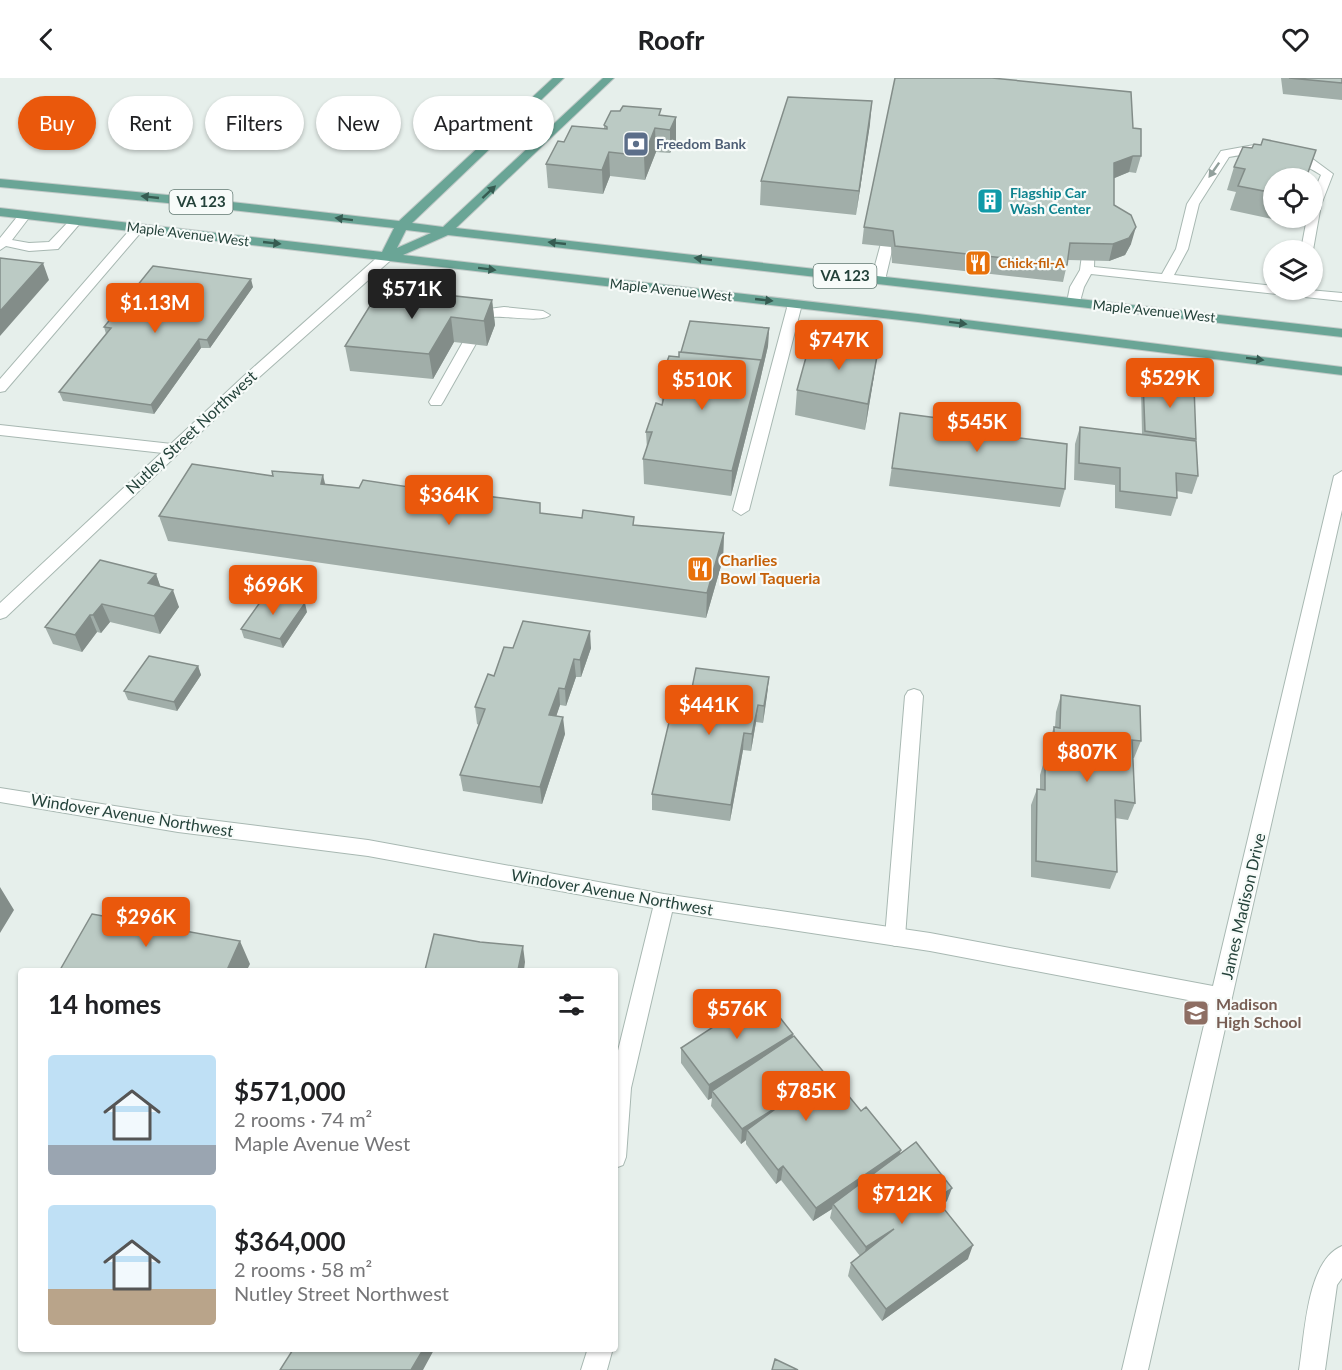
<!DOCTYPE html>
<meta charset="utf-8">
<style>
body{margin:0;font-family:Lato,sans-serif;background:#f2f2f2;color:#202124;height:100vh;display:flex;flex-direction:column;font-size:22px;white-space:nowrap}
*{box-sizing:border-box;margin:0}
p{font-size:20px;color:#757577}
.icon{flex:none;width:33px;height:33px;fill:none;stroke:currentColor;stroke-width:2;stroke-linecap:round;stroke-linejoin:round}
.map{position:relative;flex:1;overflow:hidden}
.drawer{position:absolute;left:18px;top:890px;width:600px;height:384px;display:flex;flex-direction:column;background:#fff;border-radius:6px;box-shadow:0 2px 4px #0004}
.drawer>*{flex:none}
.banner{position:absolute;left:18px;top:18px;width:600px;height:54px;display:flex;gap:12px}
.fabs{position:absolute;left:1263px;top:90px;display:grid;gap:12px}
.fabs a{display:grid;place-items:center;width:60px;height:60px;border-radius:50%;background:#fff;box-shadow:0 2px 4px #0004;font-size:30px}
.price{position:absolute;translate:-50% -51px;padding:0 14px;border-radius:6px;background:#ea580c;color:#fff;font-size:20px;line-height:39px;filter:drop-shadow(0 2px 3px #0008)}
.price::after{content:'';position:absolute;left:50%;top:36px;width:18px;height:14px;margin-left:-9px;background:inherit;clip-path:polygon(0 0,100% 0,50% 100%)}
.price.current{background:#222;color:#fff}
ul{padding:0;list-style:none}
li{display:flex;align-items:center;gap:18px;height:150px;padding:0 30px}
li span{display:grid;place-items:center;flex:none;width:168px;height:120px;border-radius:6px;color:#555}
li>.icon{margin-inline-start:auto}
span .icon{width:72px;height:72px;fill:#fffc;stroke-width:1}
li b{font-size:26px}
h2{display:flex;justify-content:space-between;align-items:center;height:72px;padding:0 30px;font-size:26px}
.tag{padding:0 21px;border-radius:27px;background:#fff;box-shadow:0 2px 4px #0004;font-size:21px;line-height:54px}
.tag.current{background:#ea580c;color:#fff}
header{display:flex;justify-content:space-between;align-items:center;height:78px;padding:0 30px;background:#fff;font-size:27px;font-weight:700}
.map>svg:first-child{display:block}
</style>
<header><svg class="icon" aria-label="back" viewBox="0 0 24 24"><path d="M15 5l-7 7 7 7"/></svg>Roofr<svg class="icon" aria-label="heart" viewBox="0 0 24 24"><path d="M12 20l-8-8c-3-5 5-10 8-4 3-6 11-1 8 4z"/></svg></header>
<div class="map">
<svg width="1342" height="1292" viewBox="0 0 1342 1292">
<rect width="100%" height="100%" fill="#e6efeb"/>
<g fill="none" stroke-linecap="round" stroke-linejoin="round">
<defs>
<path id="service" d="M1254 67 1310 79 1333 96 1321 127 1313 172H1301L1307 140H1312V118L1321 97C1292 78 1263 73 1229 79L1199 126 1188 171 1174 197 1274 208V212H1309L1342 215V223L1091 196 1084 209 1079 227H1069L1067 224 1070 209 1080 192 1085 155H1093L1095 158 1094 189 1162 196 1176 171 1187 126 1221 73Z
M25 133 31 137 12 162 29 165 49 164 72 140H80L82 143 58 171 29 173 6 168 0 172V160L21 134Z
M892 143 898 147 885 202 878 206 873 205 871 202 886 147Z
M138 146 144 150 142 153 5 313 0 314V301L134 147Z
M795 222 802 226 749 432 741 437 733 432 788 226Z
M504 229 543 233 550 237C542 245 505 237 491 239L443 324 441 327H431L429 324 481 232Z
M0 347 172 366 180 371 172 376 0 357Z
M914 611 920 613 923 618 905 859 902 865 895 868 888 865 885 859 905 618 908 613Z"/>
<path id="minor" d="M1342 393V432L1148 1292H1122L1209 926 930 873 672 834 631 1010 626 1079 623 1087 615 1090V985L653 830 368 778 178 754 0 724V710L178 738 368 762 664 816 930 855 1213 908 1334 398Z
M1342 1168V1200L1337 1207 1325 1292H1299C1305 1258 1306 1183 1342 1168Z
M588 1270H613L607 1292H581Z"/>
<path id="tertiary" d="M387 174 392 175 393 178 392 181 256 302 6 539 0 541V525L246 296 382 175Z"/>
<path id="primary" d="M553 0H564L412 145 443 149 603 0H614L456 150 1342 251V259L448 157 403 177 918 236 1342 289V297L918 244 0 138V130L382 174 394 150 178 126 0 109V101L178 118 399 143ZM406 152 431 155 397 170Z"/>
</defs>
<use href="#service" stroke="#a8b8b2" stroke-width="2"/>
<use href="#minor" stroke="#a8b8b2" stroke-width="2"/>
<use href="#tertiary" stroke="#a8b8b2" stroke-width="2"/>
<use href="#primary" stroke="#c2cac8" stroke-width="2"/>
<use href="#service" fill="#fff" fill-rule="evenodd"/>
<use href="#minor" fill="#fff" fill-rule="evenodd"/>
<use href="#tertiary" fill="#fff" fill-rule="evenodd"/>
<use href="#primary" fill="#6aa596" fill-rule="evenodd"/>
</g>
<path fill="#a1aea9" d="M1281 0H1342V22L1283 16Z
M661 37 676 39V62L670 75 656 74 645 102 610 98 603 116 548 110 546 86 564 64 604 51V47Z
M870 46 856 137 760 127 761 103Z
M1133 50 1141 78 1136 95 1129 94 1114 100V127L1131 166 1125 177 1109 183 1068 182 1063 204 892 185 891 169 862 166 864 149Z
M1261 67 1274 100V140H1292L1290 145 1230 132 1236 114 1227 112 1234 89 1252 70Z
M253 209 210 270H201L154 336 63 323 59 314 106 256 104 249Z
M492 222 495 247 487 268 454 264 433 301 350 293 345 268Z
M769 250 768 268 759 307 731 418 644 406 643 381 647 371 646 354 662 327 661 301 679 279Z
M874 298 865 352 795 337 797 312Z
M1143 302 1196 361 1195 363 1198 398 1192 416 1176 413 1177 420 1171 438 1115 430V407L1074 402 1075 366 1080 349 1142 356 1141 310Z
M900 335 982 355 1065 411 1060 429 889 408Z
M273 398 326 406 359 410 422 411 486 418 541 435 634 448 724 455 723 481 706 540 168 463 159 438Z
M156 496 160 508 179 529 160 556 110 544 101 555 97 554 82 574 53 566 45 549Z
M307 534 283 570 244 560 241 551Z
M513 570H591L581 599H576L566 628 560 627 556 638 565 656 542 726 463 713 460 697 479 647 477 646 475 629 494 598Z
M198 588 201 597 177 633 128 622 124 613Z
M769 599 767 617 763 645 756 644 751 673 743 672 730 743 652 732V716L676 641 691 615Z
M1061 617 1141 663 1134 680H1133L1135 725 1128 742 1115 740 1117 794 1110 811 1031 799V727L1037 711H1040V697L1045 680 1049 681 1048 666 1054 649H1055L1056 634Z
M793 956 792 959 826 997 861 1033 900 1076 947 1123 942 1127 968 1181 882 1243 848 1198 851 1185 860 1178 830 1140 832 1131 813 1143 781 1102 776 1106 746 1066V1062L741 1066 711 1028 712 1020 708 1022 681 985V970Z"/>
<path fill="#838d89" d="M872 23 870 46 856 137 859 113Z
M676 39V62L670 75V52Z
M655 50 656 74 645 102 644 78Z
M609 74 610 98 603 116 602 92Z
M1133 78 1129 94 1110 102 1114 85Z
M1136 149 1131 166 1125 177 1109 183 1113 166Z
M43 185 49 202 0 258V233Z
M251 201 253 209 210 270 207 262Z
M492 222 495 247 487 268 484 243Z
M451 239 454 264 433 301 429 276Z
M769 250 768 268 759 307 760 290Z
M199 261 201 270 154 336 151 327Z
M878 273 874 298 865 352 868 326Z
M761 282 759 307 731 418 732 393Z
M323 397 329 422 321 406Z
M724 455 723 481 706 540 707 515Z
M156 496 162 513 148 505Z
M173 512 179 529 160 556 154 538Z
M305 525 307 534 283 570 280 561Z
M102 526 110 544 101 555 93 537Z
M90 537 97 554 82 574 75 557Z
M590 553 591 570 581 599 580 582Z
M574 581 576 599 566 628 565 611Z
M198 588 201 597 177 633 174 624Z
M769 599 767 617 763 645 764 628Z
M559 610 560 627 551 654 549 637Z
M758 627 756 644 751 673 752 656Z
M563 639 565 656 542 726 540 709Z
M744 655 743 672 730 743 731 727Z
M0 809 14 832 0 855Z
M240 863 250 886 247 892H227Z
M523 868 525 884 524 892H518Z
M793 956 791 971 712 1013V1020L708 1022 709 1007Z
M782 1026 747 1052 746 1062 741 1066 742 1051Z
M901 1072 897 1086 833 1126 832 1131 813 1143 816 1130Z
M783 1088 781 1102 776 1106 778 1092Z
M952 1110 947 1123 932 1134 936 1121Z
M894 1151 863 1182 866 1169Z
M973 1167 968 1181 882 1243 886 1231Z
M424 1270H435L423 1292H411Z"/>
<path fill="#bbcac4" stroke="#838d89" stroke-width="1.5" d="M895 0H992L1131 14 1133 50 1141 51V78H1133L1114 85V127L1131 137 1136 149 1129 160 1113 166 1070 165 1067 187 895 168 893 153 864 149Z
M1289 0H1342V5Z
M788 19 872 23 859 113 761 103Z
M623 28 661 31 659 37 676 39 670 52 655 50 644 78 609 74 602 92 546 86 558 63 564 64 572 48 607 51V49L604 47 611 33H620Z
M1263 61 1316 72 1306 100H1274V115L1238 108 1245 91 1234 89 1243 69 1252 70 1254 66 1261 67Z
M0 180 43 185 0 233Z
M153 188 251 201 207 262 199 261 151 327 59 314 111 250 104 249Z
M381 210 492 222 484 243 451 239 429 276 345 268Z
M690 243 769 250 760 290 761 282 681 274Z
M811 261 878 273 868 326 797 312Z
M679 274 761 282 732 393 643 381 652 354H646L656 325 662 327 668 303 661 301 669 278 679 279Z
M1143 302 1194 309 1196 361 1145 353Z
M900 335 983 346 982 355 1067 366 1065 411 892 390Z
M1080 349 1196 363 1198 398 1176 395 1177 420 1120 413V390L1079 385Z
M192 386 273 398 272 393 323 397 321 406 359 410 363 402 422 411 427 403 485 412 486 418 540 425V435L582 440 583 432 634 439 633 447 724 455 707 515 159 438Z
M100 482 156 496 148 505 173 512 154 538 102 526 93 537H90L75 557 45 549Z
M266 516 305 525 280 561 241 551Z
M523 543 590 553 580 582 574 581 565 611 559 610 549 637 563 639 540 709 460 697 485 631 475 629 488 596 494 598 504 569 513 570Z
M149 578 198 588 174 624 124 613Z
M696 590 769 599 764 628 758 627 752 656 744 655 731 727 652 716 670 640 676 641 683 614 691 615Z
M1061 617 1140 628 1141 663 1132 662 1135 725 1115 722 1117 794 1036 783 1037 711 1045 712V680L1054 681V649L1060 650Z
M92 836 240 863 227 892H60Z
M434 856 480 864 523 868 518 892H425Z
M762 917 793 956 709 1007 681 970Z
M794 958 826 997 829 994 861 1033 866 1029 901 1072 816 1130 783 1088 778 1092 747 1052 782 1026 742 1051 712 1013Z
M916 1064 952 1110 936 1121 973 1167 886 1231 851 1185 894 1151 866 1169 833 1126Z
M294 1270H424L411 1292H280Z
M775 1281 798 1292H772Z"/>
<defs><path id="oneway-solid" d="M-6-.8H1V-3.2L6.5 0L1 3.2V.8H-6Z" transform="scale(1.5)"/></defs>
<use fill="#92a09c" href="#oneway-solid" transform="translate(1214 92) rotate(125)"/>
<g fill="#365b51">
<use href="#oneway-solid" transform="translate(489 114) rotate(-43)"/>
<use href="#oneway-solid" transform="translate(150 119) rotate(-174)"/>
<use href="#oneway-solid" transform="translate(344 141) rotate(-173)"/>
<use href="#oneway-solid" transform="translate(272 165) rotate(6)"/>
<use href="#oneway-solid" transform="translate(557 165) rotate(-174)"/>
<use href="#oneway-solid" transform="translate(703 181) rotate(-173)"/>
<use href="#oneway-solid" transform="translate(487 191) rotate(7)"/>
<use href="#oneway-solid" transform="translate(764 222) rotate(6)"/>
<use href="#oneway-solid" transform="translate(958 245) rotate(7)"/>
<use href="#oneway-solid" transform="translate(1255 281) rotate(7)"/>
</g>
<defs>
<symbol id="bank-square" viewBox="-11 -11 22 22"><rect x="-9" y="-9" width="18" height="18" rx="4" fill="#5c6f8a" stroke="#f7fbf9"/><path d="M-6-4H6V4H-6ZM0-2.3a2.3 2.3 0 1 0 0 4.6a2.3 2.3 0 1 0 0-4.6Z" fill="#fff"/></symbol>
<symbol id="building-square" viewBox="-11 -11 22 22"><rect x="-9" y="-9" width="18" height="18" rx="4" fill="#0f9aa8" stroke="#f7fbf9"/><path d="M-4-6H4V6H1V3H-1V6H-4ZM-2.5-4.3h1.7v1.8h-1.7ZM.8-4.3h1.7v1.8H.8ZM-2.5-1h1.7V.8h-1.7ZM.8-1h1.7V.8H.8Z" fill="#fff"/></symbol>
<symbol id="restaurant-square" viewBox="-11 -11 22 22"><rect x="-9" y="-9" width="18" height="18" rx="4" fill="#e8710a" stroke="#f7fbf9"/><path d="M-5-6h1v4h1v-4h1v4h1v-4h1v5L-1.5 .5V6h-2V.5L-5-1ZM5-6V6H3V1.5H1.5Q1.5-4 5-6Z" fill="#fff"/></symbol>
<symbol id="school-square" viewBox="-11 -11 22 22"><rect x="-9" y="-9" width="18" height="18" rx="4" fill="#8d6e63" stroke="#f7fbf9"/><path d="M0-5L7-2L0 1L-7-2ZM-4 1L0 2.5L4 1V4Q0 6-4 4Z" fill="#fff"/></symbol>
</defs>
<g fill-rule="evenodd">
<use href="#bank-square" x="621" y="51" width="30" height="30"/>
<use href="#building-square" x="975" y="108" width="30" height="30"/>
<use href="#restaurant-square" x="963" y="170" width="30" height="30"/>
<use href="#restaurant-square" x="685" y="476" width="30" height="30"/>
<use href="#school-square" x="1181" y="920" width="30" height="30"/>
</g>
<g text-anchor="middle" stroke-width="4.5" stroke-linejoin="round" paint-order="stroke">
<g font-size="14" font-weight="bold" fill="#4e5e75" stroke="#f7fbf9" text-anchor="start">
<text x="656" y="71">Freedom Bank</text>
</g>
<g font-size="14" font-weight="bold" fill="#0d838f" stroke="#f7fbf9" text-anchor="start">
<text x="1010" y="120">Flagship Car<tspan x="1010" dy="16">Wash Center</tspan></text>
</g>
<g font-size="14" fill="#24423a" stroke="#f7fbf9">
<text transform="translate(188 156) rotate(7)" y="5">Maple Avenue West</text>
<text transform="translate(671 212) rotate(6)" y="5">Maple Avenue West</text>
<text transform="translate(1154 233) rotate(6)" y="5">Maple Avenue West</text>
</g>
<g font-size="14" font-weight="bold" fill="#c56008" stroke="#f7fbf9" text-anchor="start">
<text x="998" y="190">Chick-fil-A</text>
</g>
<g fill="#f7fbf9" stroke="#637a73" stroke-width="1.5">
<rect x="169.5" y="112" width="63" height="24" rx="4.5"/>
<rect x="813.5" y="186" width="63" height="24" rx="4.5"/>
</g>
<g font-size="15" font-weight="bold" fill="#24423a">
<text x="201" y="129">VA 123</text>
<text x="845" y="203">VA 123</text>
</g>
<g font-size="16" fill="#24423a" stroke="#f7fbf9">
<text transform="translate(191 354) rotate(-43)" y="6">Nutley Street Northwest</text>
<text transform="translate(132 737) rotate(9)" y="6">Windover Avenue Northwest</text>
<text transform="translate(612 814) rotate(10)" y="6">Windover Avenue Northwest</text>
<text transform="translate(1243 828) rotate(-77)" y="6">James Madison Drive</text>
</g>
<g font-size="16" font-weight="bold" fill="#c56008" stroke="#f7fbf9" text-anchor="start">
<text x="720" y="488">Charlies<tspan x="720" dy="18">Bowl Taqueria</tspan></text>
</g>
<g font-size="16" font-weight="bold" fill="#785e54" stroke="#f7fbf9" text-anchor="start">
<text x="1216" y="932">Madison<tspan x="1216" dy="18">High School</tspan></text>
</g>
</g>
</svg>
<div class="fabs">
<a><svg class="icon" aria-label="locate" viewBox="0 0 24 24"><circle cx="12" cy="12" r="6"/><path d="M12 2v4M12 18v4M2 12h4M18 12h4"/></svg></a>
<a><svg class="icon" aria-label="layers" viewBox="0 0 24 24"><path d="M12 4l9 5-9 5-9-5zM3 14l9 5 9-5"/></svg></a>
</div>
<b class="price current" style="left:412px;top:242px">$571K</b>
<b class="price" style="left:155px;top:256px">$1.13M</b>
<b class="price" style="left:839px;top:293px">$747K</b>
<b class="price" style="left:1170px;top:331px">$529K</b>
<b class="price" style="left:702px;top:333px">$510K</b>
<b class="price" style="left:977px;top:375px">$545K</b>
<b class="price" style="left:449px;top:448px">$364K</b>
<b class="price" style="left:273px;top:538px">$696K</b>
<b class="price" style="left:709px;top:658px">$441K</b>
<b class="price" style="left:1087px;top:705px">$807K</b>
<b class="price" style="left:146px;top:870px">$296K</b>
<b class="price" style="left:737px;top:962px">$576K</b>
<b class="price" style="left:806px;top:1044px">$785K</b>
<b class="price" style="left:902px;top:1147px">$712K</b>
<div class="banner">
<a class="tag current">Buy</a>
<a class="tag">Rent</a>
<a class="tag">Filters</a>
<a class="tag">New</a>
<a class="tag">Apartment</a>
</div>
<section class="drawer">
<h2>14 homes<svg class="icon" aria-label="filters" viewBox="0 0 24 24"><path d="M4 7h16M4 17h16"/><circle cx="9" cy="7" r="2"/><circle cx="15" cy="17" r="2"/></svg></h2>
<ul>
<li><span style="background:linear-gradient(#bfe0f5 75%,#9aa5b1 0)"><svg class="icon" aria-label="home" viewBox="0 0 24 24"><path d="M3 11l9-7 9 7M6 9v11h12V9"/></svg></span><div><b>$571,000</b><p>2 rooms · 74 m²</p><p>Maple Avenue West</p></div></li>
<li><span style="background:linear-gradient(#bfe0f5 70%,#b9a48a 0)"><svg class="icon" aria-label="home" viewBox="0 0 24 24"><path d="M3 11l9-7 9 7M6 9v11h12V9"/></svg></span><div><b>$364,000</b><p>2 rooms · 58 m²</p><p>Nutley Street Northwest</p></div></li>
</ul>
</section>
</div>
